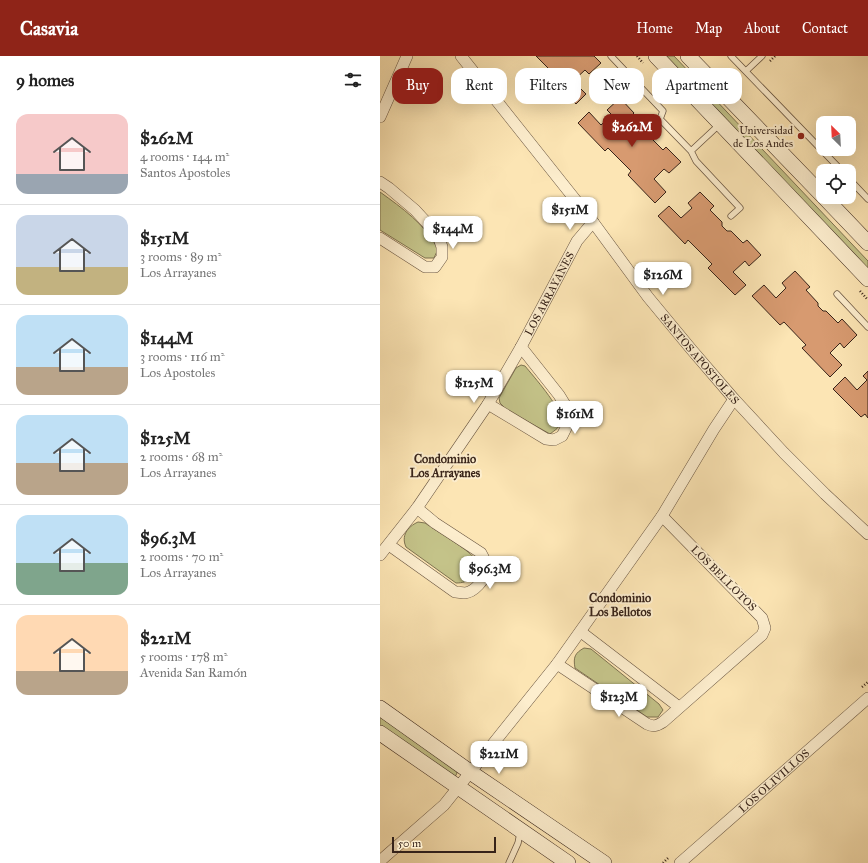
<!DOCTYPE html>
<meta charset="utf-8">
<style>
body{margin:0;font-family:"IM FELL Great Primer",serif;background:#f6f6f6;color:#222;height:100vh;display:flex;flex-direction:column;font-size:15px;white-space:nowrap}
*{box-sizing:border-box;margin:0}
p{font-size:13px;color:#767676}
.icon{flex:none;width:22px;height:22px;fill:none;stroke:currentColor;stroke-width:2;stroke-linecap:round;stroke-linejoin:round}
.map{position:relative;flex:1;overflow:hidden}
.side{display:flex;flex-direction:column;background:#fff;width:380px}
.side>*{flex:none}
.guide{position:absolute;left:12px;top:12px;width:380px;height:36px;display:flex;gap:8px}
.needle{width:26px;rotate:336deg}
.tools{position:absolute;left:436px;top:60px;display:grid;gap:8px}
.tools a{display:grid;place-items:center;width:40px;height:40px;border-radius:8px;background:#fff;box-shadow:0 4px 16px #0002;font-size:20px}
.scale{position:absolute;left:12px;bottom:10px;width:104px;box-sizing:border-box;padding-left:4px;border:2px solid #372319;border-top:0;font-size:11px;line-height:14px;white-space:nowrap;color:#372319;-webkit-text-stroke:3px #fdeece;paint-order:stroke}
.price{position:absolute;translate:-50% -34px;padding:0 9px;border-radius:8px;background:#fff;color:#222;font-size:13px;line-height:26px;filter:drop-shadow(0 1px 2px #0008)}
.price::after{content:'';position:absolute;left:50%;top:24px;width:12px;height:9px;margin-left:-6px;background:inherit;clip-path:polygon(0 0,100% 0,50% 100%)}
.price.active{background:#8f2418;color:#fff}
ul{padding:0;list-style:none}
li{display:flex;align-items:center;gap:12px;height:100px;padding:0 16px}
li+li{border-top:1px solid #e0e0e0}
li span{display:grid;place-items:center;flex:none;width:112px;height:80px;border-radius:12px;color:#555}
li>.icon{margin-inline-start:auto}
span .icon{width:48px;height:48px;fill:#fffc;stroke-width:1}
li b{font-size:17px}
h2{display:flex;justify-content:space-between;align-items:center;height:48px;padding:0 16px;font-size:17px}
.tag{padding:0 14px;border-radius:12px;background:#fff;box-shadow:0 4px 16px #0002;font-size:14px;line-height:36px}
.tag.active{background:#8f2418;color:#fff}
header{display:flex;align-items:center;gap:24px;box-sizing:border-box;height:56px;padding:0 20px;background:#8f2418;color:#fff}
header strong{font-size:19px}
nav{display:flex;gap:22px;margin-inline-start:auto;font-size:14px}
main{display:flex;flex:1;min-height:0}
.map>svg:first-child{display:block}
</style>
<header>
<strong>Casavia</strong>
<nav><a>Home</a><a>Map</a><a>About</a><a>Contact</a></nav>
</header>
<main>
<section class="side">
<h2>9 homes<svg class="icon" aria-label="filters" viewBox="0 0 24 24"><path d="M4 7h16M4 17h16"/><circle cx="9" cy="7" r="2"/><circle cx="15" cy="17" r="2"/></svg></h2>
<ul>
<li><span style="background:linear-gradient(#f6c9c9 75%,#9aa5b1 0)"><svg class="icon" aria-label="home" viewBox="0 0 24 24"><path d="M3 11l9-7 9 7M6 9v11h12V9"/></svg></span><div><b>$262M</b><p>4 rooms · 144 m²</p><p>Santos Apostoles</p></div></li>
<li><span style="background:linear-gradient(#c9d6e8 65%,#c2b280 0)"><svg class="icon" aria-label="home" viewBox="0 0 24 24"><path d="M3 11l9-7 9 7M6 9v11h12V9"/></svg></span><div><b>$151M</b><p>3 rooms · 89 m²</p><p>Los Arrayanes</p></div></li>
<li><span style="background:linear-gradient(#bfe0f5 65%,#b9a48a 0)"><svg class="icon" aria-label="home" viewBox="0 0 24 24"><path d="M3 11l9-7 9 7M6 9v11h12V9"/></svg></span><div><b>$144M</b><p>3 rooms · 116 m²</p><p>Los Apostoles</p></div></li>
<li><span style="background:linear-gradient(#bfe0f5 60%,#b9a48a 0)"><svg class="icon" aria-label="home" viewBox="0 0 24 24"><path d="M3 11l9-7 9 7M6 9v11h12V9"/></svg></span><div><b>$125M</b><p>2 rooms · 68 m²</p><p>Los Arrayanes</p></div></li>
<li><span style="background:linear-gradient(#bfe0f5 60%,#7fa58c 0)"><svg class="icon" aria-label="home" viewBox="0 0 24 24"><path d="M3 11l9-7 9 7M6 9v11h12V9"/></svg></span><div><b>$96.3M</b><p>2 rooms · 70 m²</p><p>Los Arrayanes</p></div></li>
<li><span style="background:linear-gradient(#ffd9b3 70%,#b9a48a 0)"><svg class="icon" aria-label="home" viewBox="0 0 24 24"><path d="M3 11l9-7 9 7M6 9v11h12V9"/></svg></span><div><b>$221M</b><p>5 rooms · 178 m²</p><p>Avenida San Ramón</p></div></li>
</ul>
</section>
<div class="map">
<svg width="488" height="807" viewBox="0 0 488 807">
<rect width="100%" height="100%" fill="#fce5b4"/>
<filter id="stains"><feTurbulence type="fractalNoise" baseFrequency=".005" numOctaves="4"/><feColorMatrix values="0 0 0 0 .2 0 0 0 0 .09 0 0 0 0 .02 0 0 0 .5 -.17"/></filter>
<radialGradient id="worn" r=".72"><stop offset=".6" stop-color="#630" stop-opacity="0"/><stop offset="1" stop-color="#630" stop-opacity=".3"/></radialGradient>
<path fill="#c4c389" stroke="#7e7351" d="M283 0H294L488 205V215Z
M0 136C22 152 45 168 58 193L54 202H45L0 174Z
M141 309 145 310C154 321 180 350 181 364 181 371 175 374 170 378L127 354 120 347 119 342 136 312Z
M38 466 45 467C55 474 88 493 94 502 97 508 95 515 92 520 88 526 82 527 76 527L26 491C21 480 27 471 38 466Z
M204 592 211 593 279 648 283 654 278 661H267L195 612C193 601 195 597 204 592Z
M0 661 76 714 77 717 75 721 0 671Z"/>
<path fill="#d79a70" stroke="#372319" d="M156 0H214L221 7 209 18 205 14 193 25 206 38 196 48 169 20 173 17Z
M240 42 254 57 250 61 262 73V77L267 82H271L283 94 286 91 301 106 289 117 284 113 274 123 286 136 275 147 248 119 251 115 228 92 225 95 198 67 209 56 221 69 232 59 227 54Z
M320 136 334 150 330 154 342 166V170L347 175H351L363 187 367 184 381 199 369 210 365 205 353 216 366 229 355 239 328 212 332 208 308 184 305 188 278 160 289 150 301 162 312 152 308 147Z
M415 215 430 231 426 234 438 247V250L443 255H446L458 267 462 263 477 279 464 292 460 287 450 297 462 309 450 321 422 292 426 289 404 266 400 269 372 240 384 229 396 242 406 232 402 227Z
M488 315V362L485 358 481 361 453 333 465 321 477 334 487 324 483 320Z"/>
<g fill="none" stroke-linecap="round" stroke-linejoin="round">
<defs>
<path id="lane" d="M231 0 283 55 280 63 311 95 316 105 360 152 351 160
M351 0 462 115
M366 15 382 0
M311 95 340 68
M469 123 488 143
M457 238 488 271
M129 807 138 787 140 777"/>
<g id="street">
<path id="s1" d="M81 0 213 166 268 241 311 293 354 343 404 397 445 438 488 478"/>
<path d="M0 61 27 0"/>
<path d="M0 126 9 132 35 154 58 179 62 191V201L55 211H45L0 182"/>
<path d="M108 348 166 383 174 384 182 380 186 372 188 360 187 352 179 339 141 291"/>
<path d="M9 489 75 536C78 536 82 537 85 537 94 536 105 524 106 515 107 509 104 502 101 497L55 467 37 452"/>
<path id="s2" d="M0 499 37 452 108 348 141 291 197 185 213 166"/>
<path d="M201 576 299 651"/>
<path d="M177 608 267 668C273 671 277 670 283 666L382 579 385 572 382 562 282 460"/>
<path d="M0 805 64 749 177 608 282 460 334 373 354 343"/>
<path id="s3" d="M300 807 488 642"/>
</g>
<path id="secondary" d="M276 0 488 223
M308 0 443 140
M444 141 488 187
M0 652 90 716 224 807
M0 677 188 807"/>
</defs>
<use href="#lane" stroke="#685440" stroke-width="7"/>
<use href="#street" stroke="#685440" stroke-width="12"/>
<use href="#secondary" stroke="#372319" stroke-width="16"/>
<path stroke="#372319" stroke-width="2.5" stroke-dasharray="1 2" stroke-linecap="butt" d="M257 0 263 7
M390 5 395 0
M480 235 488 244
M482 631 488 626
M283 807 288 802"/>
<use href="#lane" stroke="#fdeece" stroke-width="5.5"/>
<use href="#street" stroke="#fdeece" stroke-width="11"/>
<use href="#secondary" stroke="#fdeece" stroke-width="15"/>
</g>
<circle fill="#8f2418" stroke="#fdeece" stroke-width="1.5" cx="421" cy="80" r="4"/>
<g text-anchor="middle" stroke-width="4" stroke-linejoin="round" paint-order="stroke">
<g font-size="11" fill="#372319" stroke="#fdeece" text-anchor="end">
<text x="413" y="78">Universidad<tspan x="413" dy="13">de Los Andes</tspan></text>
</g>
<g font-size="11" fill="#372319" stroke="#fdeece">
<text dy="4" stroke="none"><textPath href="#s2" startOffset="312">LOS ARRAYANES</textPath></text>
<text dy="4" stroke="none"><textPath href="#s1" startOffset="386">SANTOS APOSTOLES</textPath></text>
<text transform="translate(344 522) rotate(45)" y="4">LOS BELLOTOS</text>
<text dy="4" stroke="none"><textPath href="#s3" startOffset="125">LOS OLIVILLOS</textPath></text>
</g>
<g font-size="12" font-weight="bold" fill="#372319" stroke="#fdeece">
<text x="65" y="407">Condominio<tspan x="65" dy="14">Los Arrayanes</tspan></text>
<text x="240" y="546">Condominio<tspan x="240" dy="14">Los Bellotos</tspan></text>
</g>
</g>
<rect width="100%" height="100%" filter="url(#stains)"/>
<rect width="100%" height="100%" fill="url(#worn)"/>
</svg>
<div class="tools">
<a><svg class="needle" viewBox="-14 -14 28 28"><path d="M0-13l5 13h-10z" fill="#e53935"/><path d="M0 13l5-13h-10z" fill="#767676"/></svg></a>
<a><svg class="icon" aria-label="locate" viewBox="0 0 24 24"><circle cx="12" cy="12" r="6"/><path d="M12 2v4M12 18v4M2 12h4M18 12h4"/></svg></a>
</div>
<div class="scale">50 m</div>
<b class="price active" style="left:252px;top:92px">$262M</b>
<b class="price" style="left:190px;top:175px">$151M</b>
<b class="price" style="left:73px;top:194px">$144M</b>
<b class="price" style="left:283px;top:240px">$126M</b>
<b class="price" style="left:94px;top:348px">$125M</b>
<b class="price" style="left:195px;top:379px">$161M</b>
<b class="price" style="left:110px;top:534px">$96.3M</b>
<b class="price" style="left:239px;top:662px">$123M</b>
<b class="price" style="left:119px;top:719px">$221M</b>
<div class="guide">
<a class="tag active">Buy</a>
<a class="tag">Rent</a>
<a class="tag">Filters</a>
<a class="tag">New</a>
<a class="tag">Apartment</a>
</div>
</div>
</main>
